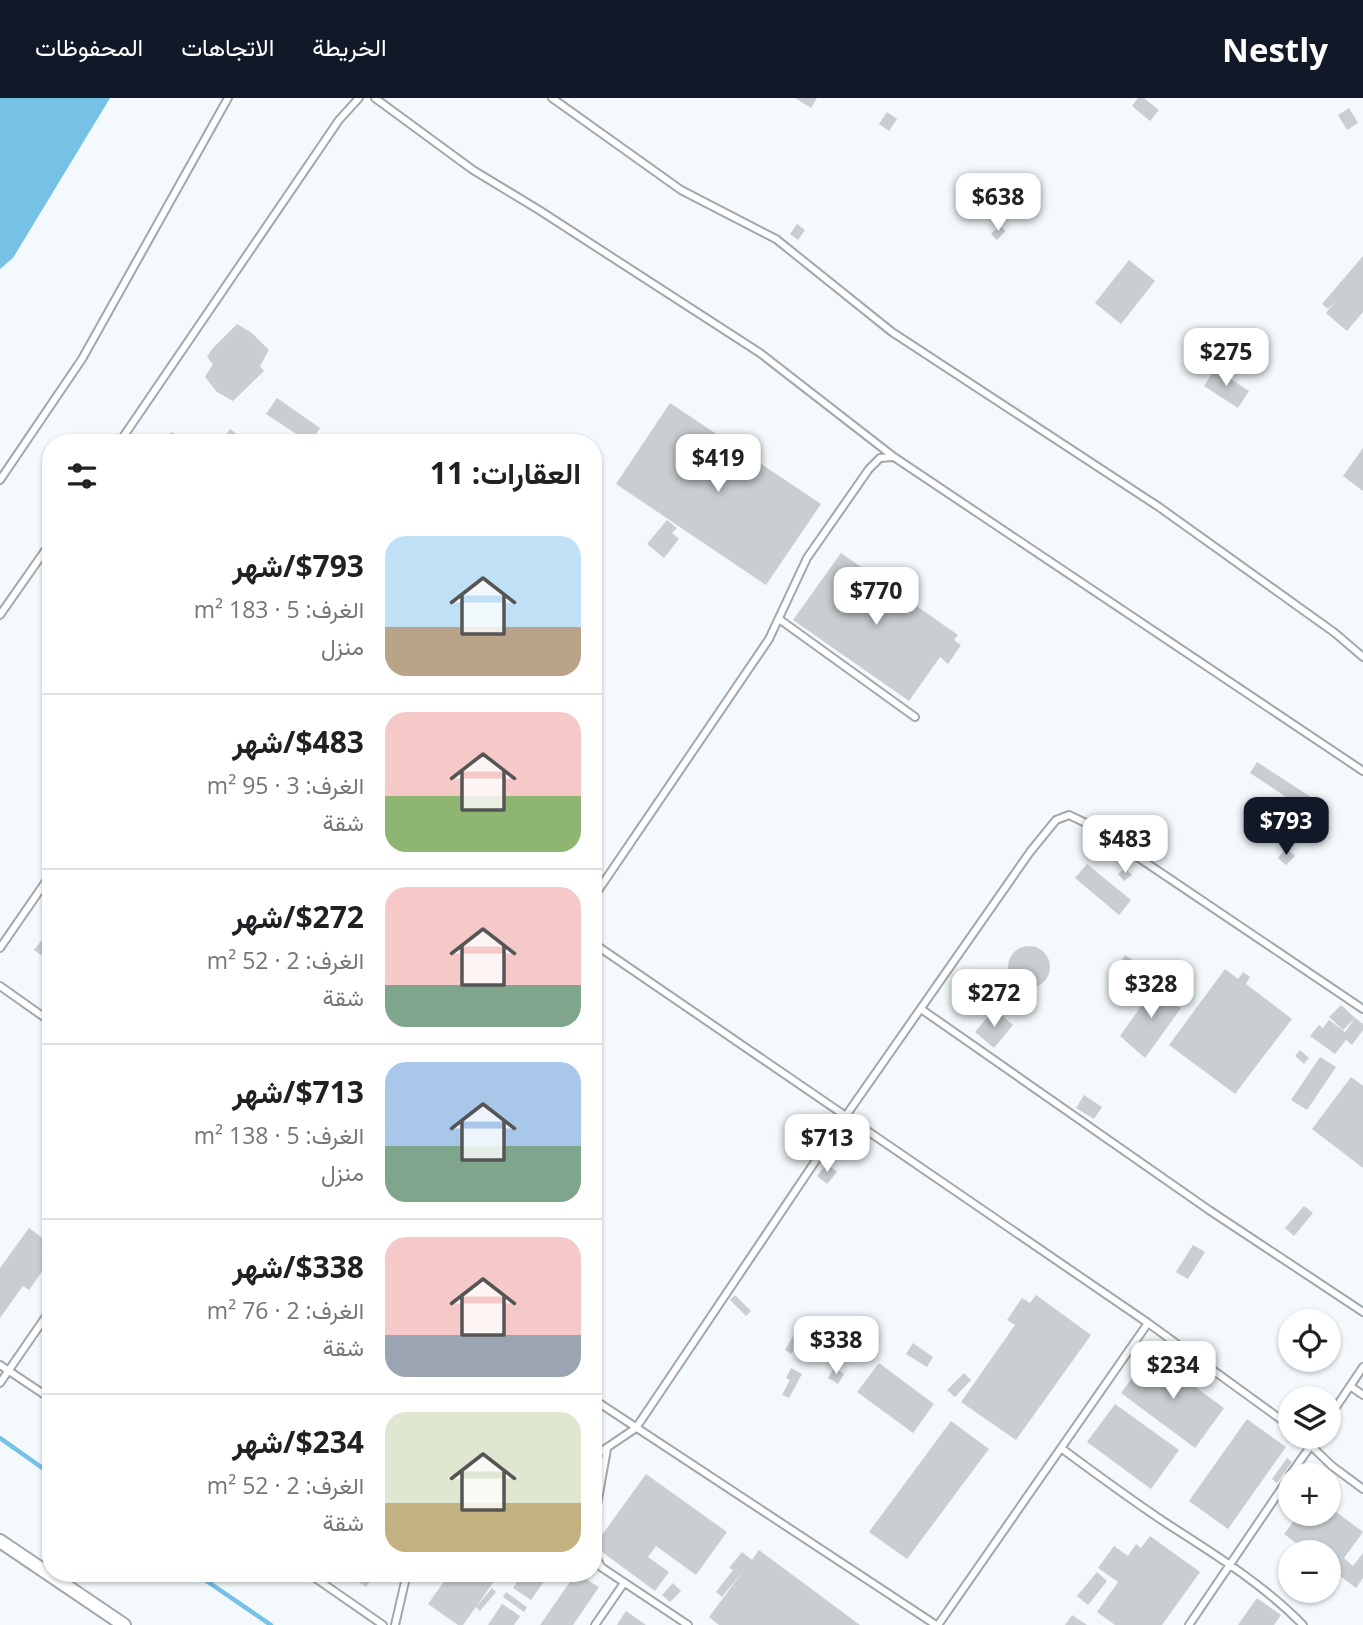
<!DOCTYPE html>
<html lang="ar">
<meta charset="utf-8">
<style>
body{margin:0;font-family:"Open Sans",Vazirmatn,sans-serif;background:#f2f2f2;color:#202124;direction:rtl;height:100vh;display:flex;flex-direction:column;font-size:26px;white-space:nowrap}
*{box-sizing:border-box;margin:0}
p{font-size:23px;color:#757577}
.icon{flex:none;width:38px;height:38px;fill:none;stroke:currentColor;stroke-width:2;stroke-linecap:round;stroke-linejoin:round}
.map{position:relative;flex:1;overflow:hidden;direction:ltr}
.panel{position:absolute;left:42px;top:336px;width:560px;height:1148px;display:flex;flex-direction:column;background:#fff;border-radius:28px;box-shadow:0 2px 5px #0004;direction:rtl}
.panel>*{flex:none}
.tools{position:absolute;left:1278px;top:1211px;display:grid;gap:14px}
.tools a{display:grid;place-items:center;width:63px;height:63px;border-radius:50%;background:#fff;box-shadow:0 2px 5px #0004;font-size:35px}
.price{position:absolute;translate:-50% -60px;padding:0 16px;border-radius:14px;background:#fff;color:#222;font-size:23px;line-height:46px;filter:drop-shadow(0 2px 4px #0008)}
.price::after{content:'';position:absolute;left:50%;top:42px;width:21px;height:16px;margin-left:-10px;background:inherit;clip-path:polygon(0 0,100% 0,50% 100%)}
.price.active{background:#111827;color:#fff}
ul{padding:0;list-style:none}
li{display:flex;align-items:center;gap:21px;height:175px;padding:0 21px}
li+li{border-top:2px solid #e0e0e0}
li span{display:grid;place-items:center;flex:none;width:196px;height:140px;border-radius:21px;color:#555}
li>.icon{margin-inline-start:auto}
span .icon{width:84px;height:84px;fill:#fffc;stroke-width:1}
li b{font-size:30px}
h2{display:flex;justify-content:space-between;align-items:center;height:84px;padding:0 21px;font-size:30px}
header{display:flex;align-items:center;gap:42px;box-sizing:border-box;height:98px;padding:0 35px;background:#111827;color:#fff}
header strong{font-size:33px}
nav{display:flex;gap:38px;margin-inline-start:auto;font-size:24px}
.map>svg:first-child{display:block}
</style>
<header>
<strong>Nestly</strong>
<nav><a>الخريطة</a><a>الاتجاهات</a><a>المحفوظات</a></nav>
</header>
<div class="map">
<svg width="1363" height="1527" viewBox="0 0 1363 1527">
<rect width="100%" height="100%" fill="#f3f9fc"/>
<path fill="#76c2e6" d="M0 0H110L13 160 0 171Z"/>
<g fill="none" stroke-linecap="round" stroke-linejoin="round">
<path stroke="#76c2e6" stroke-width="4.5" d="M0 1340 51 1376
M195 1475 271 1527"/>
</g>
<path fill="#c8ced1" d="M795 0H817L811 10Z
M1138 0H1144L1159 12 1150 23 1132 8Z
M1349 10 1358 25 1347 32 1338 17Z
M887 14 897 21 889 33 879 26Z
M973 91 986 99 971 122 958 113Z
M797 126 805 132 798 142 790 136Z
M1000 127 1005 133 997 142 991 136Z
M1363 158V214L1347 233 1326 215 1336 203 1328 211 1322 206Z
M1129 162 1155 183 1121 226 1095 205Z
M237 226 252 235 269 252 260 268 264 273 233 303 217 294 205 279 213 266 207 259 212 251Z
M1215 271 1249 293 1238 310 1204 288Z
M277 300 320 330 310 345 266 316Z
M670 305 821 406 766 487 616 386Z
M230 331 249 345H220Z
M172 334 188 345H164Z
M1363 350V393L1343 378Z
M667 422 677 430 672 435 679 441 664 460 647 446Z
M841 455 958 537 954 542 961 547 948 566 940 559 909 603 793 522Z
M1257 664 1314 701 1306 712 1250 675Z
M1286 750 1295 758 1286 767 1278 760Z
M1087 766 1131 802 1119 817 1075 780Z
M1125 770 1132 777 1124 783 1118 776Z
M51 830V864L34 852Z
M1008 869a21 21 0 1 1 42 0a21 21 0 1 1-42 0Z
M1125 857 1142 868 1131 885 1114 874Z
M1225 871 1238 881 1243 874 1250 879 1246 886 1292 921 1235 996 1169 947Z
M1157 886 1166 892 1169 888 1176 893 1170 902 1181 910 1145 960 1120 938Z
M1341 907 1355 920 1343 932 1329 919Z
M994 911 1013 927 994 950 975 934Z
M1355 920 1363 926V932L1352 947 1346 942 1335 956 1310 938 1319 927 1323 930 1329 922 1345 934Z
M1300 952 1309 960 1304 966 1295 958Z
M1320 959 1336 969 1307 1012 1291 1002Z
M1351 979 1363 988V1070L1312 1031Z
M1084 997 1102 1009 1094 1021 1076 1010Z
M827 1066 837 1074 827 1086 817 1078Z
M1304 1108 1313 1115 1294 1138 1285 1130Z
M29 1130 48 1144 41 1153 51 1161 29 1192 23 1188 0 1220V1170Z
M1193 1147 1205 1154 1188 1181 1176 1174Z
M735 1197 751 1213 746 1218 730 1202Z
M1036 1197 1091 1237 1016 1342 961 1304 1015 1227 1007 1222 1022 1200 1030 1205Z
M798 1230 805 1235 791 1256 785 1252Z
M913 1245 933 1259 927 1269 906 1256Z
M1150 1256 1224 1310 1195 1350 1121 1295Z
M879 1265 934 1306 913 1335 857 1294Z
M791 1270 802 1276 789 1300 782 1297 790 1282 786 1280Z
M834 1270 844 1276 838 1286 828 1280Z
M964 1275 971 1282 955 1299 947 1292Z
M1115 1306 1179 1352 1151 1391 1087 1344Z
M1247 1321 1286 1349 1228 1431 1189 1403Z
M951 1323 989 1351 907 1461 869 1434Z
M1287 1360 1292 1364 1277 1385 1272 1381Z
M646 1376 727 1434 696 1477 656 1448 648 1459 669 1474 655 1493 594 1448Z
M1328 1408 1363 1434 1344 1460 1353 1468 1363 1455V1480L1356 1490 1328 1469V1454H1308L1284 1436 1299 1416H1328Z
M1150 1438 1200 1474 1162 1527H1115L1097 1514 1118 1484 1098 1470 1114 1448 1128 1458 1136 1446 1141 1450Z
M759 1452 860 1527H719L709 1519 744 1472 722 1499 716 1494 733 1472 729 1470 742 1454 752 1462Z
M1097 1474 1107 1483 1088 1507 1077 1498Z
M356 1475H376L366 1489 353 1480Z
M450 1475H500L463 1527H458L428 1506Z
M523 1475H550L531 1502 513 1490Z
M576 1475 599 1489 573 1527H540Z
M673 1485 681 1493 670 1504 662 1497Z
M492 1490 496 1494 480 1513 476 1509Z
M506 1494 527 1509 524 1514 503 1499Z
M1257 1500 1281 1517 1274 1527H1238Z
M502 1506 520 1518 514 1527H488Z
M626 1513 646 1527H617Z
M1072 1517 1087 1527H1065Z"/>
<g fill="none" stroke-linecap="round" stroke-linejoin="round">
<defs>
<path id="lane" d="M375 0 473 72 539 112 760 255 894 359 1363 673
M552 0 681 92 776 141 892 234 1159 409 1335 535 1363 559
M119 345 339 22 359 0
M0 382 82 261 228 0
M0 517 51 444
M779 521 915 619
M593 800 769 541 807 460 869 371 880 360 892 359
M593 845 1148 1225 1290 1328
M0 850 51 776
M0 888 51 924
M921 911 1209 1112 1363 1214
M0 1267 51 1301
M0 1285 51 1211
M1350 1288 1363 1297
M593 1301 936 1527
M1328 1321 1363 1269
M1302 1339 1332 1368 1363 1391
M1061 1350C1096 1376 1130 1401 1166 1425 1214 1456 1263 1486 1303 1527
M593 1359 636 1330 845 1019 1030 754 1056 722 1069 717 1090 727 1363 911
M1290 1377 1317 1339
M593 1429 607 1351
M593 1436 595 1456 601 1469 688 1527
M308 1475 383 1527
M395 1527 407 1475
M595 1527 624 1485
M938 1527 1148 1225
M1189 1527 1290 1378"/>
<path id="street" d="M0 1443 124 1527"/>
</defs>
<use href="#lane" stroke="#a1a7aa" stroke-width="10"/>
<use href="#street" stroke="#a1a7aa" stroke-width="16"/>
<use href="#lane" stroke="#fff" stroke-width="6"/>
<use href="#street" stroke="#fff" stroke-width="12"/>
</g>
</svg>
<div class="tools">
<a><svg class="icon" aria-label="locate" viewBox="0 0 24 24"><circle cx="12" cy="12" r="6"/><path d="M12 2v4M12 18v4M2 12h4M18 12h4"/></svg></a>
<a><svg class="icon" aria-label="layers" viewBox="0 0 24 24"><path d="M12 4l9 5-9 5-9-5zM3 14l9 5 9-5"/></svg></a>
<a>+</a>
<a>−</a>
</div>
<b class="price" style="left:998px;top:135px">$638</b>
<b class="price" style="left:1226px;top:290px">$275</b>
<b class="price" style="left:718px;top:396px">$419</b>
<b class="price" style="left:876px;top:529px">$770</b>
<b class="price active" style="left:1286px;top:759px">$793</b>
<b class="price" style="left:1125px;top:777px">$483</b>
<b class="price" style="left:1151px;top:922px">$328</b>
<b class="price" style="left:994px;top:931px">$272</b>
<b class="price" style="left:827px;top:1076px">$713</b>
<b class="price" style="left:836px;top:1278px">$338</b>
<b class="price" style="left:1173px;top:1303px">$234</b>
<section class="panel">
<h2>العقارات: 11<svg class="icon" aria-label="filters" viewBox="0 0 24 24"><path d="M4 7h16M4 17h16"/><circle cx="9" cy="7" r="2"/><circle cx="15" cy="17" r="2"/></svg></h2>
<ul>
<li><span style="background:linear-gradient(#bfe0f5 65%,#b9a48a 0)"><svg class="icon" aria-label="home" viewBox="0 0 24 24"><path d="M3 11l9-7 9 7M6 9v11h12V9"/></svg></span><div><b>$793/شهر</b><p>الغرف: 5 · 183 m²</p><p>منزل</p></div></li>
<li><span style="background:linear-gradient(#f6c9c9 60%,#8fb573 0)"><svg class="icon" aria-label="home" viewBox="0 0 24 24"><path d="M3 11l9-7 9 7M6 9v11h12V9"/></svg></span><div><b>$483/شهر</b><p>الغرف: 3 · 95 m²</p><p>شقة</p></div></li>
<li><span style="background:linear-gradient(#f6c9c9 70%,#7fa58c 0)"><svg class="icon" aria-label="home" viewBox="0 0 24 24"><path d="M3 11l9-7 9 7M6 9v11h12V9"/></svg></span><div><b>$272/شهر</b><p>الغرف: 2 · 52 m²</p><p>شقة</p></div></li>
<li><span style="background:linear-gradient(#a9c7e8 60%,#7fa58c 0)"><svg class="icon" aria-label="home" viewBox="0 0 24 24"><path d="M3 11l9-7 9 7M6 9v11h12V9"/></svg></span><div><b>$713/شهر</b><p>الغرف: 5 · 138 m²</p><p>منزل</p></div></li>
<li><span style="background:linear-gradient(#f6c9c9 70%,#9aa5b1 0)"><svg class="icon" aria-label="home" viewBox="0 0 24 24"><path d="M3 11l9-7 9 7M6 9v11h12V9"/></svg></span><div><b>$338/شهر</b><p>الغرف: 2 · 76 m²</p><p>شقة</p></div></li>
<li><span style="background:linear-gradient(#dfe7d0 65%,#c2b280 0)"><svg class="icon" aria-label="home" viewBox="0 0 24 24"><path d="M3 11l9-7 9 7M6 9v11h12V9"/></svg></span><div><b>$234/شهر</b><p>الغرف: 2 · 52 m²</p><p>شقة</p></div></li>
</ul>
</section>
</div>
